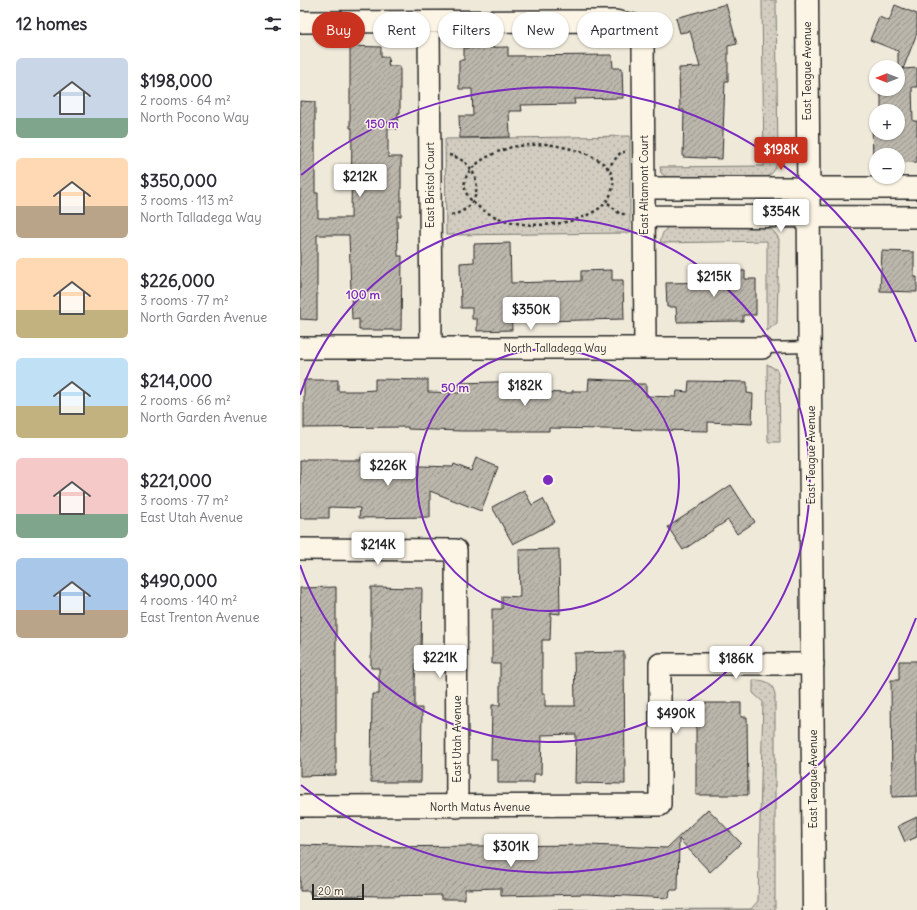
<!DOCTYPE html>
<meta charset="utf-8">
<style>
body{margin:0;font-family:Delius,sans-serif;background:#f7f7f7;color:#2b2b33;height:100vh;display:flex;flex-direction:column;font-size:15px;white-space:nowrap}
*{box-sizing:border-box;margin:0}
p{font-size:13px;color:#7c7c81}
.icon{flex:none;width:22px;height:22px;fill:none;stroke:currentColor;stroke-width:2;stroke-linecap:round;stroke-linejoin:round}
.map{position:relative;flex:1;overflow:hidden}
.details{display:flex;flex-direction:column;background:#fff;width:300px}
.details>*{flex:none}
.hud{position:absolute;left:12px;top:12px;width:380px;height:36px;display:flex;gap:8px}
.needle{width:26px;rotate:270deg}
.buttons{position:absolute;left:569px;top:60px;display:grid;gap:8px}
.buttons a{display:grid;place-items:center;width:36px;height:36px;border-radius:50%;background:#fff;box-shadow:0 1px 3px #0004;font-size:20px}
.scale{position:absolute;left:12px;bottom:10px;width:52px;box-sizing:border-box;padding-left:4px;border:2px solid #2b2b2b;border-top:0;font-size:11px;line-height:14px;white-space:nowrap;color:#2b2b2b;-webkit-text-stroke:3px #fcf5e5;paint-order:stroke}
.price{position:absolute;translate:-50% -34px;padding:0 9px;border-radius:4px;background:#fff;color:#222;font-size:13px;line-height:26px;filter:drop-shadow(0 1px 2px #0008)}
.price::after{content:'';position:absolute;left:50%;top:24px;width:12px;height:9px;margin-left:-6px;background:inherit;clip-path:polygon(0 0,100% 0,50% 100%)}
.price.current{background:#c8321e;color:#fff}
ul{padding:0;list-style:none}
li{display:flex;align-items:center;gap:12px;height:100px;padding:0 16px}
li span{display:grid;place-items:center;flex:none;width:112px;height:80px;border-radius:6px;color:#555}
li>.icon{margin-inline-start:auto}
span .icon{width:48px;height:48px;fill:#fffc;stroke-width:1}
li b{font-size:17px}
h2{display:flex;justify-content:space-between;align-items:center;height:48px;padding:0 16px;font-size:17px}
.chip{padding:0 14px;border-radius:18px;background:#fff;box-shadow:0 1px 3px #0004;font-size:14px;line-height:36px}
.chip.current{background:#c8321e;color:#fff}
main{display:flex;flex:1;min-height:0}
.map>svg:first-child{display:block}
</style>
<main>
<section class="details">
<h2>12 homes<svg class="icon" aria-label="filters" viewBox="0 0 24 24"><path d="M4 7h16M4 17h16"/><circle cx="9" cy="7" r="2"/><circle cx="15" cy="17" r="2"/></svg></h2>
<ul>
<li><span style="background:linear-gradient(#c9d6e8 75%,#7fa58c 0)"><svg class="icon" aria-label="home" viewBox="0 0 24 24"><path d="M3 11l9-7 9 7M6 9v11h12V9"/></svg></span><div><b>$198,000</b><p>2 rooms · 64 m²</p><p>North Pocono Way</p></div></li>
<li><span style="background:linear-gradient(#ffd9b3 60%,#b9a48a 0)"><svg class="icon" aria-label="home" viewBox="0 0 24 24"><path d="M3 11l9-7 9 7M6 9v11h12V9"/></svg></span><div><b>$350,000</b><p>3 rooms · 113 m²</p><p>North Talladega Way</p></div></li>
<li><span style="background:linear-gradient(#ffd9b3 65%,#c2b280 0)"><svg class="icon" aria-label="home" viewBox="0 0 24 24"><path d="M3 11l9-7 9 7M6 9v11h12V9"/></svg></span><div><b>$226,000</b><p>3 rooms · 77 m²</p><p>North Garden Avenue</p></div></li>
<li><span style="background:linear-gradient(#bfe0f5 60%,#c2b280 0)"><svg class="icon" aria-label="home" viewBox="0 0 24 24"><path d="M3 11l9-7 9 7M6 9v11h12V9"/></svg></span><div><b>$214,000</b><p>2 rooms · 66 m²</p><p>North Garden Avenue</p></div></li>
<li><span style="background:linear-gradient(#f6c9c9 70%,#7fa58c 0)"><svg class="icon" aria-label="home" viewBox="0 0 24 24"><path d="M3 11l9-7 9 7M6 9v11h12V9"/></svg></span><div><b>$221,000</b><p>3 rooms · 77 m²</p><p>East Utah Avenue</p></div></li>
<li><span style="background:linear-gradient(#a9c7e8 65%,#b9a48a 0)"><svg class="icon" aria-label="home" viewBox="0 0 24 24"><path d="M3 11l9-7 9 7M6 9v11h12V9"/></svg></span><div><b>$490,000</b><p>4 rooms · 140 m²</p><p>East Trenton Avenue</p></div></li>
</ul>
</section>
<div class="map">
<svg width="617" height="910" viewBox="0 0 617 910">
<defs>
<pattern id="park-dots" width="8" height="8" patternUnits="userSpaceOnUse"><rect width="8" height="8" fill="#d2cdc0"/><path d="M2 2h.1M6 6h.1" fill="none" stroke="#b4b0a5" stroke-width="1.8" stroke-linecap="round"/></pattern>
<pattern id="building-hatch" width="6" height="6" patternUnits="userSpaceOnUse"><rect width="6" height="6" fill="#bcb7ac"/><path d="M-1 1l2-2M0 6l6-6M5 7l2-2" fill="none" stroke="#99958c"/></pattern>
</defs>
<rect width="100%" height="100%" fill="#efe9da"/>
<filter id="ink" filterUnits="userSpaceOnUse"><feTurbulence type="fractalNoise" baseFrequency=".025" numOctaves="2"/><feDisplacementMap in="SourceGraphic" scale="8" xChannelSelector="R" yChannelSelector="G"/><feConvolveMatrix kernelMatrix="1 2 1 2 8 2 1 2 1" color-interpolation-filters="sRGB"/></filter>
<g filter="url(#ink)">
<path fill="url(#park-dots)" stroke="#7e7c76" d="M462 0H476L478 159C476 170 472 176 461 179L366 177 361 173 360 167 464 166Z
M330 136V233L146 235 145 139Z
M373 225 469 227 475 233 479 239 477 323 467 331V241L360 243C362 233 364 228 373 225Z
M467 364 477 370 479 379 480 442H468Z
M453 680C465 680 473 682 475 695V910H253L451 909 458 901 463 702 453 693Z"/>
<path fill="url(#building-hatch)" stroke="#2b2b2b" d="M426 4 437 44 428 46V81H425L422 159 383 157 384 110H380L379 68 400 67 390 31 380 33 376 18Z
M595 5 617 14V33L603 69 617 68V87H612L613 121H617V162L598 163V155H576V163H573L572 122 576 121V133H598V111H581V89H598V51L570 40 579 17 589 21Z
M50 46 81 47V57H89L88 66H100V113H98L97 129 88 128V157H101V216H97L98 256H102L101 330H59V319L52 320 49 235H17V320L0 319V101L15 102V193H18V218H51L52 128H50Z
M208 47V56L312 55 313 68H322L323 98 274 99 275 104 221 105 222 111H209L210 137 160 138 159 116H173L172 89H159V60H164V48Z
M210 243 211 283 281 281V271L312 270V280H323L324 319 243 321V307L211 308 212 330 177 331V319H172V308H161L160 263 174 262V244Z
M582 251 614 252V277H617V292L580 291Z
M415 270 445 271V279H456V315H443V321L377 322 376 307H367L366 283 415 282Z
M75 379 128 380V392L160 393V383L227 381V392L272 393V391H288L289 379 333 381V384H346V396L376 397 377 391 388 392 389 381 447 382V393L453 394 452 424 408 422V431L249 428V431H161L108 429V427L4 428V380H38V391H60L75 390Z
M61 457 90 458V465L153 467 154 464 171 471 176 458 198 467 181 511 130 491V517L59 518 60 508 29 507V518H0V460H61Z
M431 485 455 522 437 534 428 520 383 550 368 527Z
M224 490 232 505 243 499 255 522 213 544 192 507Z
M259 549 260 614 251 613 250 640H242V693H245V706H275L274 653 324 652 325 784 275 783 276 734 242 735 241 774H234V783H198V760H191L192 705H200V664H192V609H202V596L220 597 219 550Z
M36 587V775L0 776V588Z
M71 587 122 588 121 654H116L115 684V708H122L121 782H71L72 694H79V668H71Z
M599 661H617V796L592 797 591 680H599Z
M396 703H441V717H447L448 795H396Z
M408 809 441 843 410 872 379 839 378 890H370L369 898 287 894 201 896V888L165 889V899H141V895L86 896 10 895V891H0V845L68 847 288 845 367 848Z
M617 817V837L605 842 598 826Z"/>
<g fill="none" stroke-linecap="round" stroke-linejoin="round">
<defs>
<path id="lane" d="M462 348 510 347"/>
<path id="street" d="M0 22 315 21 334 25 343 42 345 348
M129 22 131 348
M344 188H617
M344 216 617 217
M0 348H462
M0 549 156 550 157 807
M0 806 360 805V664H513"/>
<path id="secondary" d="M507 0 514 910"/>
</defs>
<use href="#lane" stroke="#2b2b2b" stroke-width="13"/>
<use href="#street" stroke="#2b2b2b" stroke-width="24"/>
<use href="#secondary" stroke="#2b2b2b" stroke-width="25"/>
<path stroke="#2b2b2b" stroke-width="2.5" stroke-dasharray="3 3" stroke-linecap="butt" d="M245 144C267 147 317 156 313 186 312 194 307 202 301 207 275 227 225 230 196 217 140 191 167 160 212 147 222 145 234 145 245 144Z
M149 155C185 163 186 209 151 215
M307 169 321 152H325
M308 203 320 214H325"/>
<use href="#lane" stroke="#fcf5e5" stroke-width="10"/>
<use href="#street" stroke="#fcf5e5" stroke-width="21"/>
<use href="#secondary" stroke="#fcf5e5" stroke-width="22"/>
</g>
</g>
<g fill="none" stroke="#7b2cbf" stroke-width="2">
<circle cx="248" cy="480" r="131"/>
<path d="M0 395A262 262 0 1 1 0 565"/>
<path d="M616 618A393 393 0 0 1 1 785M1 175A393 393 0 0 1 616 342"/>
</g>
<g text-anchor="middle" stroke-width="3" stroke-linejoin="round" paint-order="stroke">
<g font-size="11" fill="#2b2b2b" stroke="#fcf5e5">
<text transform="translate(507 71) rotate(-90)" y="4">East Teague Avenue</text>
<text transform="translate(130 185) rotate(-90)" y="4">East Bristol Court</text>
<text transform="translate(344 185) rotate(-90)" y="4">East Altamont Court</text>
<text x="255" y="352">North Talladega Way</text>
<text transform="translate(511 455) rotate(-90)" y="4">East Teague Avenue</text>
<text transform="translate(157 739) rotate(-90)" y="4">East Utah Avenue</text>
<text transform="translate(513 779) rotate(-90)" y="4">East Teague Avenue</text>
<text x="180" y="811">North Matus Avenue</text>
</g>
</g>
<circle cx="248" cy="480" r="6" fill="#7b2cbf" stroke="#fcf5e5" stroke-width="2"/>
<g font-size="12" text-anchor="middle" font-weight="bold" fill="#7b2cbf" stroke="#fcf5e5" stroke-width="3" stroke-linejoin="round" paint-order="stroke">
<text x="82" y="128">150 m</text>
<text x="63" y="299">100 m</text>
<text x="155" y="392">50 m</text>
</g>
</svg>
<div class="buttons">
<a><svg class="needle" viewBox="-14 -14 28 28"><path d="M0-13l5 13h-10z" fill="#e53935"/><path d="M0 13l5-13h-10z" fill="#7c7c81"/></svg></a>
<a>+</a>
<a>−</a>
</div>
<div class="scale">20 m</div>
<b class="price current" style="left:481px;top:171px">$198K</b>
<b class="price" style="left:60px;top:198px">$212K</b>
<b class="price" style="left:481px;top:233px">$354K</b>
<b class="price" style="left:414px;top:298px">$215K</b>
<b class="price" style="left:231px;top:331px">$350K</b>
<b class="price" style="left:225px;top:407px">$182K</b>
<b class="price" style="left:88px;top:487px">$226K</b>
<b class="price" style="left:78px;top:566px">$214K</b>
<b class="price" style="left:140px;top:679px">$221K</b>
<b class="price" style="left:436px;top:680px">$186K</b>
<b class="price" style="left:376px;top:735px">$490K</b>
<b class="price" style="left:211px;top:868px">$301K</b>
<div class="hud">
<a class="chip current">Buy</a>
<a class="chip">Rent</a>
<a class="chip">Filters</a>
<a class="chip">New</a>
<a class="chip">Apartment</a>
</div>
</div>
</main>
